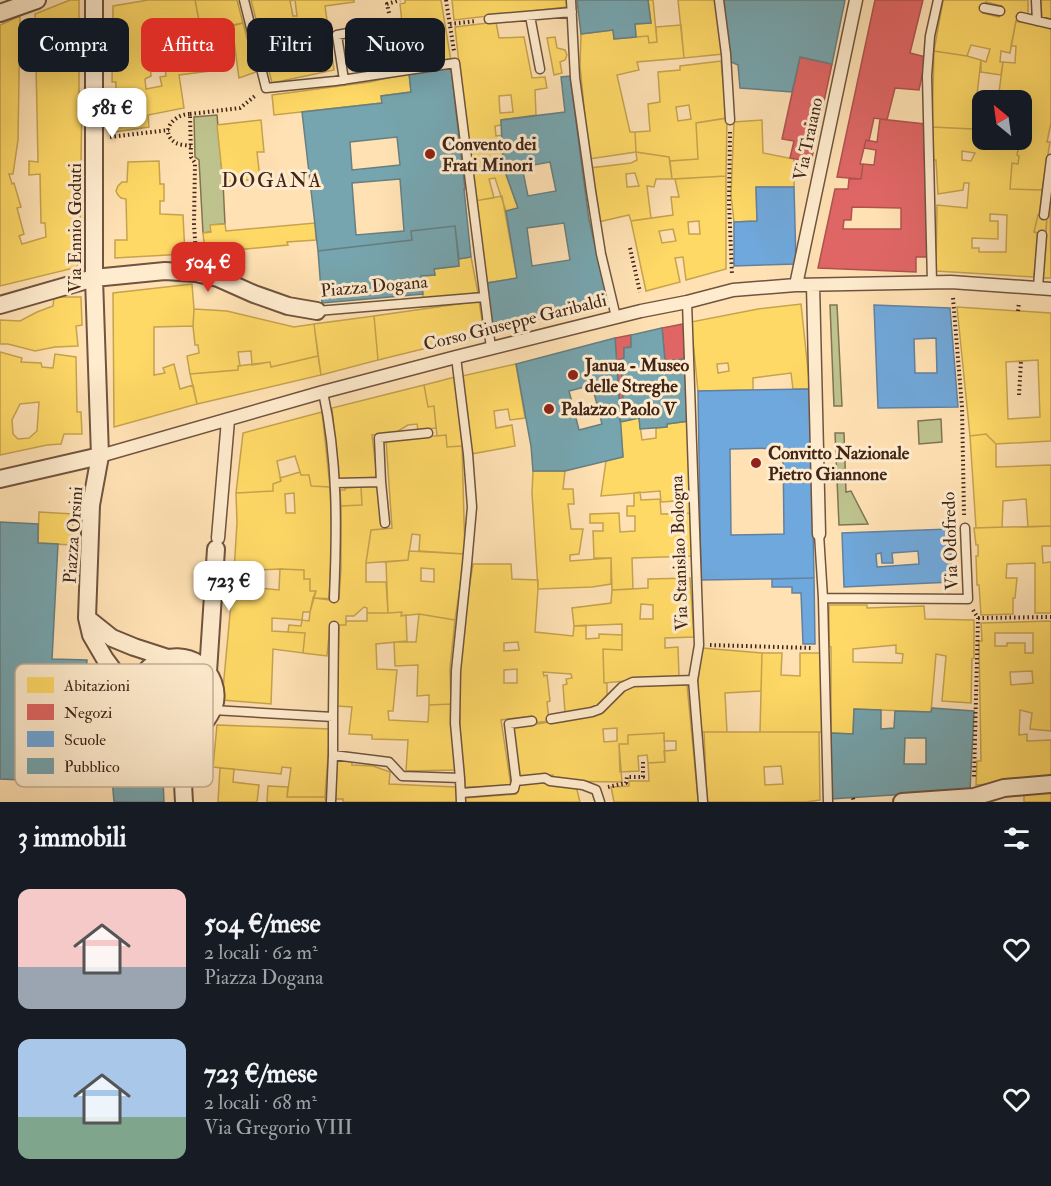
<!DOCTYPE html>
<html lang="it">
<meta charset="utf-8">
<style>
body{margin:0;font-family:"IM FELL Double Pica",serif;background:#242831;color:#f1f3f6;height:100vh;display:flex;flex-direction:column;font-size:22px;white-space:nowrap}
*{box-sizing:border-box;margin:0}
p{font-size:20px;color:#9ea1a6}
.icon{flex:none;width:33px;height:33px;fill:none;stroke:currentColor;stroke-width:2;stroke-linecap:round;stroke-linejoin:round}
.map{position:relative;height:802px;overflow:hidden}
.details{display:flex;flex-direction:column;background:#171b24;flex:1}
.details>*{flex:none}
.top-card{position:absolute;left:18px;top:18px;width:600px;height:54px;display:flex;gap:12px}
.needle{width:39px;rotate:331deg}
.fabs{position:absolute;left:972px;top:90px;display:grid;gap:12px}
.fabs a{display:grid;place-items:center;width:60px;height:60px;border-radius:12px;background:#171b24;box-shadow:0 6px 24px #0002;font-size:30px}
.price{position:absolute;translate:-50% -51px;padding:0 14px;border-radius:12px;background:#fff;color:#222;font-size:20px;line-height:39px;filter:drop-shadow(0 2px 3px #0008)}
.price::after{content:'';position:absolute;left:50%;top:36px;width:18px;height:14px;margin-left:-9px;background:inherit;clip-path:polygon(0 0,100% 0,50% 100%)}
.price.on{background:#d93025;color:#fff}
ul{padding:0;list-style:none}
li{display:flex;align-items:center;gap:18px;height:150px;padding:0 18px}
li span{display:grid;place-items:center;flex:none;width:168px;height:120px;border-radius:12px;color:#555}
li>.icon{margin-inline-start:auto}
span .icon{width:72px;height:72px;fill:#fffc;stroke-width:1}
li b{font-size:26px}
h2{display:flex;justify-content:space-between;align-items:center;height:72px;padding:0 18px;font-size:26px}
.chip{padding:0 21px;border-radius:12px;background:#171b24;box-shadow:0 6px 24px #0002;font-size:21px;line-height:54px}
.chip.on{background:#d93025;color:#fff}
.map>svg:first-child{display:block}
</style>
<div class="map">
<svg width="1051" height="802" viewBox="0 0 1051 802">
<rect width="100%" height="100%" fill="#ffe1b3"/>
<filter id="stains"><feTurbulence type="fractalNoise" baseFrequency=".00333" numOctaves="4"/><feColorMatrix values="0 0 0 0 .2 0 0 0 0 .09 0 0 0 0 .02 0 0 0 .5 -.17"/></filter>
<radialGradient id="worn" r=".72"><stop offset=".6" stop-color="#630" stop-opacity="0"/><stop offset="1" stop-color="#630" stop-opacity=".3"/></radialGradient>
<path fill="#bec38e" stroke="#807453" stroke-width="1.5" d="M217 115 223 182 225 224 211 225V232L203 233 199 160 195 157 194 117Z
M830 305H837L842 406H834Z
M941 419 942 442 919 444 918 421Z
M835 433H844L846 492 851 491 868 524 839 525Z"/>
<path fill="#ffd966" stroke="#c6a34f" stroke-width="1.5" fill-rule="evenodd" d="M70 0H79V93H82L80 231H76L78 267 0 286V25L20 16 18 140 13 174H9L12 184 14 183 21 207 17 208 24 234 19 236 22 244 46 237 45 223H41L40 174 29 175V161L38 162 35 14Z
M148 0H195L201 31 212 29 218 70 179 75 184 108 148 115 149 127 115 132 116 82H112L113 6ZM159 22 166 76 160 77 162 86 146 89 145 79 151 76 148 24Z
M195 0H237L243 23 201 31Z
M251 0H294L290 1 293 16H297L295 0H354V2L325 6 334 70 272 83Z
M405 0H441L451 61 411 66 409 41H404L400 4 405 3Z
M452 0H566L567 7 454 20Z
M648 0H653L657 42 649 43 648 36 636 37 635 24 651 23Z
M678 0H716L723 54 684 58Z
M943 0H1028V15L1022 13 1019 22 1016 21 1010 53 1001 51 1000 62H1003L1001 75 981 72V60L986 62 990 49 971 45 967 56 934 51ZM986 2 1002 6 999 17 983 13Z
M1039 0H1051V21L1042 19 1041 2Z
M1016 21 1051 29V123L1047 142H1050L1042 190 1010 189 1012 163 1018 164 1019 156 1017 155 1020 140H1022V133L1027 104H1022V100H998L1003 62 1015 63 1016 46H1011Z
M496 22 499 38 524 37 532 78 545 77 547 88 535 90 536 115 501 120V125L495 126 496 136 503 135V166L518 208 506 211 495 178 489 179 494 198 474 201 455 27ZM511 95 513 112 500 113 499 96Z
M243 23 256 72 239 78 232 26Z
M681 25 684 58 637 62 639 70 617 75 630 132H635L636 152 589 159 580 66 581 34 613 30 614 39 648 36 649 43 657 42 656 27Z
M555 37 557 48 565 50 567 55 565 60 560 62 562 73 554 75 547 38Z
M934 51 967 56 981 60 973 129 932 127Z
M721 61 727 118 696 123 698 159 670 161 669 157 636 152 635 132 650 131 648 104 660 102 658 72 680 70V66ZM689 105 691 119 678 121 676 107Z
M409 73 411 92 381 96 382 103 274 115 272 95 370 82Z
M975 113 982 114V140H995V144H1001L1003 140 1019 144 1017 155 1019 156 1018 164 1012 163 1010 189 1042 190 1040 215H1038L1034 232 1038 233 1034 277 936 271 937 205 967 208 969 183H964L963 190 938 194 936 160H932V127L973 129ZM962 151 975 153 971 161 962 160ZM990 214 1007 215 1006 252H979V248H972V238L998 239V221H990Z
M727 118 726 176 672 179 670 161 698 159 696 123Z
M261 120 264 152H257L260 179 223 182 217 125Z
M762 120 763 153 794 159V187H756L757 221 734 222 731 195 734 122Z
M636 152 669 157 672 179H656L654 187 647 186 651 218 631 221 629 215 598 222 590 168 631 163 637 160ZM635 173 639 186 627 187 626 174Z
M159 161 160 184H164V201H160V214L183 215 185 254 115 258V240H127L126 199 121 198 118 195 116 191 118 186 122 182H127L128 162Z
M726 176V269L686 280 683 257 675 258 680 282 646 291 631 221 673 215 671 197H679L675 179ZM699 221 700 234H689L688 222ZM673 229 676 241 662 243 659 231Z
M502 196 517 278 487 283 474 201Z
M1050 196 1051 278H1042L1047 216Z
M1038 215 1047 216 1046 234 1034 232Z
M315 223 316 240 287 242 288 245 205 253 203 233 211 232 210 225 225 224 226 231Z
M471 257 478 293 423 299 421 276 435 275 434 269 459 266V259Z
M192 284 194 309 193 326 154 327V375L165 373 163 368 174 364 180 389 193 385 197 404 114 427 113 293Z
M54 297H81L82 325 76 326 78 346 55 347 35 351 8 344H0V320L20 321 37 312 53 306Z
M479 301 484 334 378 360 374 316Z
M801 304 810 389H793L791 373 753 378V390L698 391 691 322 758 309ZM728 363 729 371 718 373 717 364Z
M957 307 1051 313V441L996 444 986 434 970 436ZM1038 360 1040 417 1008 419 1006 362Z
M194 309 227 311 294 327 314 324 318 356 271 367 270 362 252 365 251 351 238 352 240 366H238V370L190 374 187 356 199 353 198 345H195L193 326Z
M374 316 378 360 321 375 314 324Z
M0 352 22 358 21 362 41 363 42 367 53 368 55 354 76 357 77 412H81L82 434H64L61 444 47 445 0 455ZM39 402 37 431 29 438 18 439 13 434 12 420 20 404Z
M318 356 321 375 197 404 190 374 238 370V366L270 362 271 367Z
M516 364 525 418 510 420 508 409 494 411 496 428 512 425 515 446 471 454 462 376Z
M459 376 462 446 447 447 446 435 437 436 434 406 428 407 424 385Z
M424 385 428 407 434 406 436 428 418 430 417 424 408 425 395 433 372 435 377 477 339 480 332 408Z
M322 412 330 487 311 486 309 475H301L295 456 277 461 281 481 273 484V491L236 493 243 433Z
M639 418 642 440 656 438V428L667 427V424L689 421 693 513 674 514 675 501 661 502 660 491 601 496 606 461 623 457 620 422Z
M986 434 996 444V467L1051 465V526L1028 527 1026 499 1003 501 1002 527 976 528 970 436Z
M446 435 447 447 462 446 465 554 419 551 420 535 412 534 408 560 366 563 371 530 392 528 386 440Z
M533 471H565L563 489H573L574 504H568L571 529H583L579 554 570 555V561L611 558V584L592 587 538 589 532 493Z
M300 472 301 475H309L311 486 330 487 332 543 329 600 313 598 316 591H310V579H304V570L280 569 234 571 237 523 236 493 273 491V484L281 481 280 478ZM294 493 295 513H286L285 494Z
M378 486 383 529 371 530 366 563V582H386L388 613H367V608L364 607 354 616H346V625H330L327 656 303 653 305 633 288 632 289 625 301 626 302 620 309 621 310 612 313 598 339 599 341 568V506L362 505 361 487Z
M361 487 362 505 341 506 340 490H345V488Z
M640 492 641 500 660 499 661 514 693 513 695 556 632 558 633 589 612 590 611 558H594L593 531H603V523H590V514L619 513 620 532 635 531V516H627V506H634V493Z
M39 512 73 514 72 545 38 543Z
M1051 526V546H1042L1043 563 1051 562V613H1035V563L1007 564 1006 578H1017L1015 598H1013V614L981 615 979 585H977L976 556H978V545H976L974 528Z
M409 551 465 554 455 620 419 614 401 616 402 612 388 613 386 562 408 560ZM421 568 434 569V582L421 581Z
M473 564H511L512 579 538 580V589L535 632 573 636 574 626 586 625V639L599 638V634L622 635V650L603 649 604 683H607V700L593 711 565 713 563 685 567 684 566 679 572 678 571 674 543 672 544 676 547 675 550 701 547 702 549 721 533 723 532 716 501 720 511 786 465 787 460 730 459 674 464 620ZM518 642 519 650 504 651V643ZM517 669V683H504V670Z
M252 569 248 587 279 590 280 569 304 570V579H310V591H316L310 612H303L302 620 272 618V631L305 633 303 653 273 649 271 704 222 700 234 571Z
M690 578 694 637 665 638V648L678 647 679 676 604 683 603 649 622 650V624L574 626 572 608 611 603 612 590 648 588V579ZM641 604 653 605V619H640Z
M829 605H867V608L924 606 925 619 974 620V658L972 659 971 703 942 701 946 656 936 654 931 712 854 709 853 734 831 733V647L829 646ZM896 645V653L903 654 902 663 853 662V649Z
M402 612 401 616 406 615 407 641 376 644 377 669 397 670 393 711H388L389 720 428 722 429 705 451 704 455 770 406 771 408 740 372 739V735L349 734 352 707 337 706 339 625H346V621H367V613H388Z
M419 614 455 620 450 668 451 704 429 705V695L417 696 418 665 395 666 394 642H416Z
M1051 621V731L1030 729 1032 713 1020 710 1019 735 1027 734V741L1051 740V779L976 785 977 761H981L979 641H982L981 623ZM995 633H1033V653H1025V643H1007V646H995ZM1032 671 1033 683 1011 685 1010 672Z
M702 648 762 653 761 691 725 693 727 732H700L697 690Z
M762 653H782L781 675 800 676V653H823L822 732H760Z
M656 684 687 685 698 799 700 800V802H614L611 787 629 786V781H649L648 763 665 762 664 751 676 750V741H664V733L628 735V744H619L622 782 553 781V775L518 778 511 728 601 714 606 704 629 686ZM617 728V741L604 742 603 729Z
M217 725 330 729 325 797H287L291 768 282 767 281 774 213 767Z
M704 732H819L820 800 806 802H707ZM781 766 783 784 765 785 764 767Z
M664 733 665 762 648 763 647 755 638 756 639 771 620 772 619 744H628V735Z
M335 761H352V765L373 766 390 772 389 784 456 787V790H458V802H343V799H333Z
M220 768 234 769 233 782 259 785 257 802H218Z
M520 783H546L576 786 580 802H465V798L516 794Z
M268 786 288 787 287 797H325L326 802H267Z
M1024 791 1051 792V802H1024Z"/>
<path fill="#e06666" stroke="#b0524f" stroke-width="1.5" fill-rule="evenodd" d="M875 0H923L910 53 926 57 919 90 895 88 887 120 874 118 869 141 866 140 860 164H863L861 179 837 177Z
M800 57 832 64 811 162 790 158 794 141 782 139Z
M880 119 925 124 924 154 928 199V257H916V272L818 268 835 189H848L849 179H861L863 164 874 165 876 150 864 148 866 140 877 142ZM852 207 901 208V229H843L844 220H851Z
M683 324 686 359 665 361 662 328Z
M631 335V347L624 348V358L621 359 623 398 619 400 615 338Z"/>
<path fill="#6fa8dc" stroke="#6181a1" stroke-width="1.5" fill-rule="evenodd" d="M756 187H794L796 264 734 266V222L757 221Z
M874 305 950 308 958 407 878 408ZM936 338 937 373H915L914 339Z
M810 389 814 578 701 580 698 391ZM783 448 784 534 731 535 730 449Z
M950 529 952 582 844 587 842 533ZM918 551 919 564 877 567 876 554 881 553 882 563H893L892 553Z
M814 578 815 644H803L801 593H792V587H772V579Z"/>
<path fill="#76a5af" stroke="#667f82" stroke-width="1.5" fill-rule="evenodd" d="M577 0H648L651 23 635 24 636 37 614 39 613 30 581 34Z
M724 0H845L832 64 800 57 792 92 740 88 738 65 729 61Z
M451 68 465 189H464L471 257 459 259 455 226 411 231 412 240 318 251 302 112 382 103 381 96 411 92 409 73ZM397 137 400 165 352 170 350 142ZM400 179 404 231 356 235 352 183Z
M570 76 589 220 608 301 490 332 487 283 517 278 506 211 518 208 503 166 501 120 565 112 561 77ZM550 162 556 191 528 196 522 167ZM564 223 570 260 532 266 527 228Z
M455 226 459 266 434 269 435 275 421 276 423 294 322 303 318 251 412 240 411 231Z
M662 328 665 361 686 359 689 421 667 424V427L640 429 639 418 620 422 619 400 623 398 621 359 624 358V348L631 347V335Z
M615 338 623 457 565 471H533L531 446 516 364ZM592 385 602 424 579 430 569 391Z
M0 522 38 524V543L58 544 52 659 87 660 84 702 57 700 56 732 46 731 43 781 0 779Z
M932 708 974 711 970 790 831 799V733L853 734 854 709 881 710V729L894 728 895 711 931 712ZM905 738H926V764H904Z
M56 728 139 734V753L162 755 164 802H114L112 778 44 774 46 731 56 732Z"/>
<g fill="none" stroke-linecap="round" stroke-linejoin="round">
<defs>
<path id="service" d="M244 0 266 88 335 81 455 63 491 348
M571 0 575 78 591 191 601 254 616 317
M719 0 726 54 730 120
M1036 0 1037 21
M984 8 1000 11
M530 16 540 69
M1021 17 1051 24
M489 19 572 12
M344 80 337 35 391 25 399 71
M1044 215 1051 159
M932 282 927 76 930 36 938 0
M1038 287 1042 235
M687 302 699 645 693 680 703 802
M317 311 484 297
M456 357 468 454 472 507 467 564 456 671 455 723 460 778 461 802
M323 392C338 460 337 529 334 598
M335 483 381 482
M385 523 381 482 379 438 428 433
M819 534 823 598 828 802
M823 598 968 599 965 528
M213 710 333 717V755L389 762 402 776 460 778
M333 717 334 626
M551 719 592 712 600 709 622 687 633 682 693 680
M516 781 509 724 532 721
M461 793 514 789 516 781 545 778 550 781 583 785 596 790 600 802
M331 802 333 755"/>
<path id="pedestrian" d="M796 285 856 0
M813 285 819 534
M100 456 323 392 456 357 641 311 687 302 733 290 796 285 951 282 1051 289
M218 538 228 420"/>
<path id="minor" d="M94 0V278L100 456 91 505 87 618 91 635 105 659 138 704
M0 13 37 0
M0 305 94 278 165 271 196 273 218 278 254 294 288 306 317 311
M0 479 100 456
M87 618 112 638 134 647 168 658
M208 672 216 549
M184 802C183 783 181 765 188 748 198 724 224 712 213 682 201 650 155 649 141 679 129 706 150 738 181 735 189 734 195 730 202 726
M902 802 974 797 1004 788 1051 784"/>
</defs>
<use href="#service" stroke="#70543f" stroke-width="11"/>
<use href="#pedestrian" stroke="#70543f" stroke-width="15"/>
<use href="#minor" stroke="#70543f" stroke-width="20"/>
<path stroke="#412518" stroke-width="4" stroke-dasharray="1.5 3" stroke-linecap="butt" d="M446 0 454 51
M389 13 387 4 400 0
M450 24 476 21
M190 114 240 108 255 96
M730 132 729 203 732 275
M110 137 169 130
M191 146C186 145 180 145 176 143 158 132 174 114 190 114L191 157 195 163 194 224 196 255
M630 248 640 292
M953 298 962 407 964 515
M1018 311 1019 302
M1019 395 1021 361
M973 610 978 618 974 778
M978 618 1051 617
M710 645 811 648
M608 787 626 783 627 777H643V761
M853 798 854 802"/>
<use href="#service" stroke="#ffecce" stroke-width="8"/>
<use href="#pedestrian" stroke="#ffecce" stroke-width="12"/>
<use href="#minor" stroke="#ffecce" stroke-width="16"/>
</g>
<g fill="#8f2418" stroke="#ffecce" stroke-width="2">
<circle cx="430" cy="154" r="6"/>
<circle cx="573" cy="375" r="6"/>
<circle cx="549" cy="409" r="6"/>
<circle cx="756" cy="463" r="6"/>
</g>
<g text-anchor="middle" stroke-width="6" stroke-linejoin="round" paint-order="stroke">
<g font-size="18" fill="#412518" stroke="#ffecce">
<text transform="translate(808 139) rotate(-78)" y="6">Via Traiano</text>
<text transform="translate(75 228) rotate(-90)" y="6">Via Ennio Goduti</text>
<text transform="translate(374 286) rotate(-5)" y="6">Piazza Dogana</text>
<text transform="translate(515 322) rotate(-14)" y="6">Corso Giuseppe Garibaldi</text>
<text transform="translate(73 535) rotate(-86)" y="6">Piazza Orsini</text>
<text transform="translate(950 541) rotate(-92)" y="6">Via Odofredo</text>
<text transform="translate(679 553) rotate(-92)" y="6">Via Stanislao Bologna</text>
</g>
<g font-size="18" font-weight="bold" fill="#412518" stroke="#ffecce" text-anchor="start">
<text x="442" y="150">Convento dei<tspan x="442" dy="21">Frati Minori</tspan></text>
<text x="585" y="371">Janua - Museo<tspan x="585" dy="21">delle Streghe</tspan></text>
<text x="561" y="415">Palazzo Paolo V</text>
<text x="768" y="459">Convitto Nazionale<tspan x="768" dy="21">Pietro Giannone</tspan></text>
</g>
<g font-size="20" letter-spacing="1.5" fill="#412518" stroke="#ffecce">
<text x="272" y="187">DOGANA</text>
</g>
</g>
<rect x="15" y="664" width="198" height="123" rx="9" fill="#ffecce" stroke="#c6b097" stroke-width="1.5"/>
<rect x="27" y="677" width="27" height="16" fill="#ffd966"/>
<rect x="27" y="704" width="27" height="16" fill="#e06666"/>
<rect x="27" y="731" width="27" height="16" fill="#6fa8dc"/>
<rect x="27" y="758" width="27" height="16" fill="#76a5af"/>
<g font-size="16" fill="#412518">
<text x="64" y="691">Abitazioni</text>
<text x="64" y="718">Negozi</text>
<text x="64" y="745">Scuole</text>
<text x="64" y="772">Pubblico</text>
</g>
<rect width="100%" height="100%" filter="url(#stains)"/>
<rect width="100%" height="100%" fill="url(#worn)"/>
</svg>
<div class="fabs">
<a><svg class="needle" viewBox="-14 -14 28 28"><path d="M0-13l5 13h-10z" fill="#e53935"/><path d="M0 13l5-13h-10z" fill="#9ea1a6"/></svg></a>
</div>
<b class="price" style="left:112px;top:139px">581 €</b>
<b class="price on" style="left:208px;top:293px">504 €</b>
<b class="price" style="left:229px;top:612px">723 €</b>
<div class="top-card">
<a class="chip">Compra</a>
<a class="chip on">Affitta</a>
<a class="chip">Filtri</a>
<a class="chip">Nuovo</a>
</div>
</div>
<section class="details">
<h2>3 immobili<svg class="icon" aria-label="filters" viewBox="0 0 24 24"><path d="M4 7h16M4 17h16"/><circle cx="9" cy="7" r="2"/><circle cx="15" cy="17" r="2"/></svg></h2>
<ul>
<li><span style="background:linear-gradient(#f6c9c9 65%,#9aa5b1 0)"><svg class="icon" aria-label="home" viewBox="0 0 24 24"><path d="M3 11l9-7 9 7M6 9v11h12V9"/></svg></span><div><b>504 €/mese</b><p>2 locali · 62 m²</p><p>Piazza Dogana</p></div><svg class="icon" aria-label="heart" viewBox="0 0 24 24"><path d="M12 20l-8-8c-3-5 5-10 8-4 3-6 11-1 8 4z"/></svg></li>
<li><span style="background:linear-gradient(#a9c7e8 65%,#7fa58c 0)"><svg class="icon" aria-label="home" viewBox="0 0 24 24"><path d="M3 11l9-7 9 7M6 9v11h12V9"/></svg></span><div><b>723 €/mese</b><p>2 locali · 68 m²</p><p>Via Gregorio VIII</p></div><svg class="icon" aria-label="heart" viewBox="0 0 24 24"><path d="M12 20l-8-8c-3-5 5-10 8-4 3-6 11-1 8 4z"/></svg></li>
</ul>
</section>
